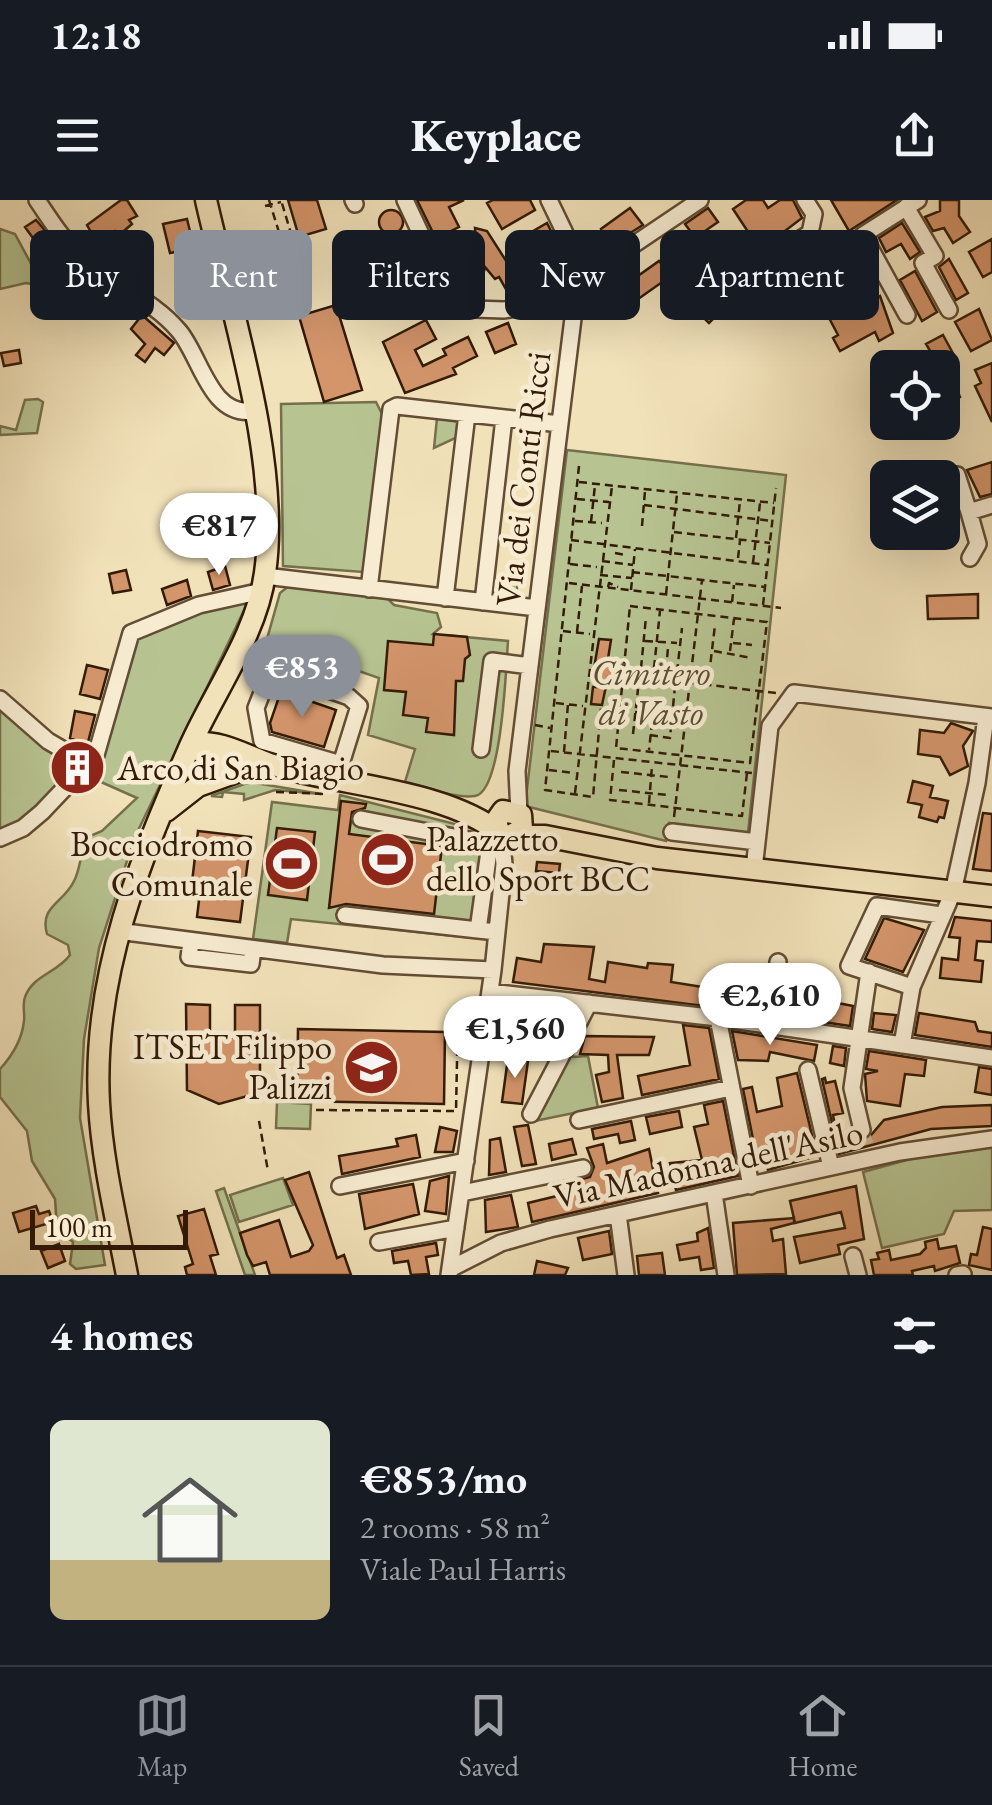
<!DOCTYPE html>
<meta charset="utf-8">
<style>
body{margin:0;font-family:"EB Garamond",serif;background:#20242c;color:#f1f3f6;height:100vh;display:flex;flex-direction:column;font-size:38px;white-space:nowrap}
*{box-sizing:border-box;margin:0}
p{font-size:32px;color:#9ea1a6}
.icon{flex:none;width:55px;height:55px;fill:none;stroke:currentColor;stroke-width:2;stroke-linecap:round;stroke-linejoin:round}
.map{position:relative;height:1075px;overflow:hidden}
.details{display:flex;flex-direction:column;background:#171b24;flex:1}
.details>*{flex:none}
.banner{position:absolute;left:30px;top:30px;width:932px;height:90px;display:flex;gap:20px}
.controls{position:absolute;left:870px;top:150px;display:grid;gap:20px}
.controls a{display:grid;place-items:center;width:90px;height:90px;border-radius:15px;background:#171b24;box-shadow:0 10px 40px #0002;font-size:50px}
.scale{position:absolute;left:30px;bottom:25px;width:158px;box-sizing:border-box;padding-left:10px;border:5px solid #331b07;border-top:0;font-size:28px;line-height:35px;white-space:nowrap;color:#331b07;-webkit-text-stroke:8px #f7ecd2;paint-order:stroke}
.price{position:absolute;translate:-50% -85px;padding:0 22px;border-radius:35px;background:#fff;color:#222;font-size:32px;line-height:65px;filter:drop-shadow(0 2px 5px #0008)}
.price::after{content:'';position:absolute;left:50%;top:60px;width:30px;height:22px;margin-left:-15px;background:inherit;clip-path:polygon(0 0,100% 0,50% 100%)}
.price.current{background:#8c9099;color:#fff}
ul{padding:0;list-style:none}
li{display:flex;align-items:center;gap:30px;height:250px;padding:0 50px}
li span{display:grid;place-items:center;flex:none;width:280px;height:200px;border-radius:15px;color:#555}
li>.icon{margin-inline-start:auto}
span .icon{width:120px;height:120px;fill:#fffc;stroke-width:1}
li b{font-size:42px}
h2{display:flex;justify-content:space-between;align-items:center;height:120px;padding:0 50px;font-size:42px}
.chip{padding:0 35px;border-radius:15px;background:#171b24;box-shadow:0 10px 40px #0002;font-size:35px;line-height:90px}
.chip.current{background:#8c9099;color:#fff}
.status{display:flex;justify-content:space-between;align-items:center;height:70px;padding:0 50px;background:#171b24;direction:ltr}
.status svg{height:28px;fill:currentColor}
header{display:flex;justify-content:space-between;align-items:center;height:130px;padding:0 50px;background:#171b24;font-size:45px;font-weight:800}
.dock{display:flex;justify-content:space-around;align-items:center;height:140px;border-top:2px solid #363941;background:#171b24;font-size:28px;color:#9ea1a6}
.dock a{display:grid;justify-items:center;gap:5px}
.dock .current{color:#8c9099}
.map>svg:first-child{display:block}
</style>
<div class="status"><b>12:18</b><svg viewBox="0 0 49 12"><path d="M0 12V9h3v3zM5 12V6h3v6zM10 12V3h3v9zM15 12V0h3v12zM26 1h20v11H26zM47 4h2v5h-2z"/></svg></div>
<header><svg class="icon" aria-label="menu" viewBox="0 0 24 24"><path d="M4 6h16M4 12h16M4 18h16"/></svg>Keyplace<svg class="icon" aria-label="share" viewBox="0 0 24 24"><path d="M12 15V3M7 8l5-5 5 5M5 13v7h14v-7"/></svg></header>
<div class="map">
<svg width="992" height="1075" viewBox="0 0 992 1075">
<rect width="100%" height="100%" fill="#f2e2ba"/>
<filter id="stains"><feTurbulence type="fractalNoise" baseFrequency=".002" numOctaves="4"/><feColorMatrix values="0 0 0 0 .2 0 0 0 0 .09 0 0 0 0 .02 0 0 0 .5 -.17"/></filter>
<radialGradient id="worn" r=".72"><stop offset=".6" stop-color="#630" stop-opacity="0"/><stop offset="1" stop-color="#630" stop-opacity=".3"/></radialGradient>
<path fill="#b7c492" stroke="#75704c" stroke-width="2.5" d="M0 29 15 34 43 86 26 83 0 89Z
M38 199 43 202 37 233 0 235V226L16 230 25 200Z
M376 202 384 218 363 372 283 366 281 204Z
M437 218 460 222 462 235 434 248Z
M567 250 786 275 748 633 669 623 666 641 525 606Z
M514 369H520L515 401 497 399 492 387Z
M290 385 385 396 394 405 437 413 441 427 433 434 508 441C506 468 502 592 475 596 454 599 425 586 405 582L415 549 368 535 379 478 267 439 280 393Z
M242 398 246 406 134 639 99 748 84 839 80 918 105 1065 76 1069 70 1064 73 1042 57 1029 55 999 32 961 27 931 0 897V869C12 856 22 839 24 821 25 813 22 804 25 797 33 775 57 773 70 755L68 745 47 734C39 706 64 703 74 681 82 666 79 650 90 636L102 631 137 598 83 574 133 436Z
M0 502 73 563 74 571 32 615 0 635Z
M250 582 321 594 275 590 244 600V594L223 592 222 597 211 596Z
M340 595 483 631 497 646 483 739 291 719 287 743 253 739 272 602 338 610Z
M573 841V857L588 856 598 908 530 922Z
M277 902 311 904 310 929 276 928Z
M992 945V1010L954 1011 944 1034 882 1048 863 972 958 946Z
M283 978 293 1005 239 1022 230 995Z
M224 988 255 1075H245L216 991Z"/>
<path fill="#d4956b" stroke="#331b07" stroke-width="2.5" d="M121 0H127L137 16 129 20 132 24 118 36 115 31 95 39 87 25Z
M288 0H317L326 29 299 37Z
M417 0H464L449 7 459 27 449 32 453 41 440 47Z
M493 0H530L535 10 502 29 487 3Z
M746 0H763L768 8 780 0H793L802 18 760 50 733 9Z
M831 0H897L849 31Z
M940 0H959V16L970 32 953 43 944 28 933 31 925 17 940 11Z
M630 8 643 25 609 46 601 29Z
M708 8 718 22 705 31 721 52 711 59 685 24Z
M379 22a12 12 0 1 1 24 0a12 12 0 1 1-24 0Z
M187 19 198 64 185 67 181 51 170 53 163 24Z
M36 20 79 70 69 82 71 86 59 93 52 83 61 77 25 27Z
M547 23 563 55 565 75 556 78 523 53 516 41Z
M902 23 920 52 910 59 901 44 886 52 879 38Z
M475 28 487 31 510 67 516 64 525 81 507 91 499 77 495 79 485 67 481 84 464 80 471 48 476 45Z
M992 39V72L983 77 969 52Z
M412 42 419 57 399 67 391 52Z
M840 50 856 82 835 93 818 61Z
M793 58 808 84 773 103 759 79Z
M949 59 968 93 956 100 939 67Z
M659 61 667 70 676 62 722 110 709 123 665 80 614 116 604 100Z
M915 71 937 112 922 121 900 80Z
M426 72 435 90 416 100 406 82Z
M193 81 199 105 183 109 177 85Z
M94 85 111 92 106 114 87 103Z
M386 85 396 101 380 117 371 105 381 98 377 91Z
M880 96 893 133 879 141 875 132 840 151 833 138 838 135 828 116 842 108 845 114Z
M336 105 362 190 324 202 299 116Z
M979 109 992 140 971 151 955 122Z
M142 115 174 143 164 155 155 148 145 162 136 155 145 144 131 129Z
M426 120 436 139 415 150 423 166 446 155 443 149 468 137 477 156 453 168 456 174 405 193 383 142Z
M508 123 516 144 495 153 486 132Z
M943 135 955 157 939 166 926 144Z
M19 150 21 163 4 166 1 153Z
M992 163V222L975 186 981 183 975 170Z
M954 182 960 197 949 201 953 212 942 216V186Z
M992 262V294L980 297 967 270Z
M225 366 230 385 213 390 208 372Z
M126 370 131 390 113 393 109 374Z
M187 380 191 396 167 405 162 389Z
M978 394V418L928 419 927 396Z
M434 434 467 437 470 455 465 459 463 481H456L454 535 426 532 428 518 403 515 406 492 384 490 388 441 433 445Z
M599 439 611 440 607 465 623 466 622 478 608 477 602 505 591 504 593 487H599L593 474Z
M87 465 108 470 100 499 80 494Z
M281 491 336 510 324 547 272 532 270 523Z
M75 511 95 515 87 546 70 538Z
M951 523 973 531 963 546 968 566 950 575 940 557 918 554 920 530 944 533Z
M913 581 933 586 930 597 948 601 944 618 939 617 937 622 919 617 922 605 908 602Z
M341 601 366 604 365 608 352 612 349 634 442 646 434 714 346 704 329 708Z
M983 613 992 614V671L973 669Z
M277 628 315 632 307 700 268 695Z
M198 631 251 637 240 722 197 717 200 692 191 691Z
M537 662 560 664 559 673 536 671Z
M955 717 992 721V742L977 741 975 760 983 761 981 782 940 778 942 758 958 760 960 738 949 737Z
M884 718 924 730 903 772 865 759Z
M544 744 594 747 589 779 605 782 608 762 647 768 648 763 673 765 671 782 734 792 735 783 743 784V790L763 793 760 813 513 782 517 758 541 762Z
M808 797 853 806 850 826 783 816 784 804 797 806 798 801 808 802Z
M186 804 210 805V837L221 840 235 837V805H260V887L255 894 219 904 187 890Z
M874 813 896 815 892 832 872 829Z
M919 813 975 822 978 831 992 833V847L915 835Z
M521 815 565 821V825L557 839 519 834Z
M683 825 709 828 719 879 642 895 638 876 690 865Z
M298 829 445 832 444 904 297 901Z
M732 831 817 845 814 861 770 852 768 861 738 860Z
M585 836 654 837 649 855H617L623 898 602 902 596 875 609 872 608 855 580 854Z
M833 846 846 848 844 866 830 863Z
M869 851 926 860 924 876 905 874 900 906 867 901 865 874 878 871 866 869Z
M508 858 528 861 522 904 502 902Z
M979 867 992 869V895L975 892Z
M797 873 817 956 768 970 766 962 758 964 743 889 752 887 757 912 782 906 777 878Z
M825 878 826 883 835 881 843 913 833 915 836 930 847 934 851 947 852 935 866 941 884 920 942 907 992 905V926L931 929 839 954 822 879Z
M723 901 738 976 676 990 670 963 702 960 694 927 708 924 704 905Z
M679 911 682 927 650 934 646 917Z
M631 921 635 940 620 943 618 934 594 939 592 929Z
M528 925 536 964 522 966 514 927Z
M440 927 457 931 453 952H435Z
M416 935 420 957 342 974 339 956 398 946 396 939Z
M500 938 506 972 489 975 490 940Z
M572 939 576 954 552 960 549 944Z
M603 944 607 963 649 949 658 993 532 1022 528 1003 565 994 563 984 590 977 594 967 587 948Z
M309 972 337 1058 344 1055 351 1075H270L266 1062 253 1066 247 1055 240 1033 279 1020 291 1057 309 1051 313 1045 285 980Z
M449 976 446 1014 425 1011 430 981Z
M413 984 419 1014 365 1029 359 994Z
M856 986 864 1039 838 1045 840 1054 800 1063 794 1037 845 1028 841 1012 795 1023 790 1001Z
M511 995 518 1027 486 1032 485 1000Z
M36 1006 39 1014 49 1011 53 1022 19 1032 13 1013Z
M204 1009 218 1054 210 1056 216 1075H187L185 1067 193 1064 178 1016Z
M794 1018V1023L771 1029 773 1041 783 1039 786 1074 737 1075 733 1023Z
M983 1027 992 1029V1070L969 1065 971 1054 977 1055Z
M708 1028 714 1068 701 1070 699 1057 680 1060 677 1045 698 1041 697 1033Z
M609 1031 612 1054 583 1060 578 1038Z
M937 1039 939 1049 956 1046 960 1063 935 1071 934 1066 912 1071 913 1075H874L871 1060 879 1059 877 1053 889 1050 891 1060 920 1054 926 1048 925 1042Z
M436 1043 438 1055 426 1057 429 1074 411 1075 408 1061 394 1063 392 1051Z
M59 1044 65 1061 48 1068 41 1051Z
M662 1053 665 1075H639L637 1056Z
M537 1061 568 1068 565 1075H534Z"/>
<g fill="none" stroke-linecap="round" stroke-linejoin="round">
<path stroke="#ccba96" stroke-width="15" stroke-dasharray="15 8" stroke-linecap="butt" d="M862 930 867 949"/>
<defs>
<path id="minor" d="M37 0C51 21 66 45 86 61 115 85 155 102 179 131 201 157 210 217 253 211
M353 0 355 4
M405 0 456 109
M906 7 935 56 923 63 949 110
M442 108 504 110 547 103 700 0
M752 109 735 81 810 33 814 14 805 0
M907 115 863 35 918 0
M926 274 957 275 969 312 992 305
M969 312 978 344 970 358
M265 376 537 408
M369 389 391 209 397 206 560 224
M445 398 467 214
M483 402 504 218
M286 475 349 497 359 506 341 564 262 541 256 508 267 480Z
M0 499 48 541 89 565
M481 549 492 461 530 466
M519 613 517 571 577 86 574 52 549 0
M361 619 490 644 478 730 497 732
M672 632 757 642
M0 638 23 628 42 612 96 555 131 433 199 405 262 391
M754 669 770 526 794 493 992 517
M345 715 478 730
M118 731 383 765 493 770
M191 742 189 757 251 764 253 749
M912 787 849 766 877 706 941 715
M490 792 718 818 992 858
M718 818 751 986
M770 826 778 762
M902 845 912 787 953 692 977 583 986 517
M808 870 831 967
M531 914 589 803
M579 920 731 888
M862 930 852 888 869 772
M340 986 466 961
M462 993 583 968
M714 993 726 1075
M618 1014 626 1075
M379 1042 456 1028
M853 1056 858 1075
M450 1069 501 1043 550 1029 900 952 992 939
M449 1075 493 770 504 664 501 634
M957 1075 963 1074"/>
<path id="major" d="M192 543C222 540 246 556 273 565 342 586 445 589 501 634L508 637 522 629 521 615 503 611 496 621 499 632
M192 543 207 557 243 564
M166 611 198 586 259 564
M516 636H545L657 658 992 696
M127 1075C116 1018 102 960 99 903 92 775 140 660 190 546 215 490 257 434 265 373 281 262 231 111 206 0"/>
</defs>
<use href="#minor" stroke="#634d34" stroke-width="20"/>
<use href="#major" stroke="#331b07" stroke-width="25"/>
<path stroke="#331b07" stroke-width="2.5" stroke-dasharray="8 5" stroke-linecap="butt" d="M269 0 287 58
M265 6 281 2
M249 40 257 66 298 57 281 0
M263 45 267 61
M253 46 291 35
M579 266 545 590 593 597 601 508
M579 282 774 303
M577 299 609 302
M644 305 772 321
M575 321 602 323
M591 322 595 285
M642 326 645 291
M674 332 770 343
M736 338 740 301
M571 340 767 365
M615 353 625 355
M738 358 740 341
M602 361 633 365
M753 363 760 303
M570 364 597 367
M632 372 765 387
M600 375 632 378
M569 383 781 408
M608 387 609 383 618 387
M631 390 635 349
M666 394 677 294
M732 402 734 385
M763 405 776 288
M630 406 767 422 750 563 616 548Z
M563 431 590 434
M577 432 582 386
M645 441 677 443
M733 443 752 445
M714 451 752 458
M730 451 734 419
M641 468 646 417
M654 468 660 411
M666 470 668 448
M677 472 682 428
M626 475 776 493
M709 475 715 425
M556 503 583 506
M635 512 653 514 649 550
M535 525 550 528
M633 534 638 489
M650 535 670 538 675 486
M551 551 752 573
M564 552 568 504
M614 560 610 600 742 616 747 573
M549 570 575 573
M621 572 669 577
M619 590 668 595
M276 592 326 594
M575 593 612 286
M649 603 652 566
M674 617 702 380
M438 680 473 685
M316 910 456 911 458 813
M259 921 268 971"/>
<use href="#minor" stroke="#f7ecd2" stroke-width="15"/>
<use href="#major" stroke="#f2e2ba" stroke-width="20"/>
</g>
<defs>
<symbol id="building-disc" viewBox="-11 -11 22 22"><circle r="9.5" fill="#8f2418" stroke="#f7ecd2"/><path d="M-4-6H4V6H1V3H-1V6H-4ZM-2.5-4.3h1.7v1.8h-1.7ZM.8-4.3h1.7v1.8H.8ZM-2.5-1h1.7V.8h-1.7ZM.8-1h1.7V.8H.8Z" fill="#fff"/></symbol>
<symbol id="stadium-disc" viewBox="-11 -11 22 22"><circle r="9.5" fill="#8f2418" stroke="#f7ecd2"/><path d="M0-5a6.5 5 0 1 0 0 10a6.5 5 0 1 0 0-10ZM-3.5-1.8h7v3.6h-7Z" fill="#fff"/></symbol>
<symbol id="school-disc" viewBox="-11 -11 22 22"><circle r="9.5" fill="#8f2418" stroke="#f7ecd2"/><path d="M0-5L7-2L0 1L-7-2ZM-4 1L0 2.5L4 1V4Q0 6-4 4Z" fill="#fff"/></symbol>
</defs>
<g fill-rule="evenodd">
<use href="#building-disc" x="46" y="536" width="63" height="63"/>
<use href="#stadium-disc" x="356" y="628" width="63" height="63"/>
<use href="#stadium-disc" x="260" y="632" width="63" height="63"/>
<use href="#school-disc" x="340" y="836" width="63" height="63"/>
</g>
<g text-anchor="middle" stroke-width="9" stroke-linejoin="round" paint-order="stroke">
<g font-size="35" fill="#331b07" stroke="#f7ecd2">
<text transform="translate(523 279) rotate(-83)" y="12">Via dei Conti Ricci</text>
<text transform="translate(708 964) rotate(-12)" y="12">Via Madonna dell'Asilo</text>
</g>
<g font-size="35" font-style="italic" fill="#5b4e31" stroke="#f7ecd2">
<text x="651" y="485">Cimitero<tspan x="651" dy="40">di Vasto</tspan></text>
</g>
<g font-size="35" fill="#331b07" stroke="#f7ecd2" text-anchor="start">
<text x="117" y="580">Arco di San Biagio</text>
<text x="426" y="651">Palazzetto<tspan x="426" dy="40">dello Sport BCC</tspan></text>
<text x="253" y="656" text-anchor="end">Bocciodromo<tspan x="253" dy="40">Comunale</tspan></text>
<text x="332" y="859" text-anchor="end">ITSET Filippo<tspan x="332" dy="40">Palizzi</tspan></text>
</g>
</g>
<rect width="100%" height="100%" filter="url(#stains)"/>
<rect width="100%" height="100%" fill="url(#worn)"/>
</svg>
<div class="controls">
<a><svg class="icon" aria-label="locate" viewBox="0 0 24 24"><circle cx="12" cy="12" r="6"/><path d="M12 2v4M12 18v4M2 12h4M18 12h4"/></svg></a>
<a><svg class="icon" aria-label="layers" viewBox="0 0 24 24"><path d="M12 4l9 5-9 5-9-5zM3 14l9 5 9-5"/></svg></a>
</div>
<div class="scale">100 m</div>
<b class="price" style="left:219px;top:378px">€817</b>
<b class="price current" style="left:302px;top:520px">€853</b>
<b class="price" style="left:770px;top:848px">€2,610</b>
<b class="price" style="left:515px;top:881px">€1,560</b>
<div class="banner">
<a class="chip">Buy</a>
<a class="chip current">Rent</a>
<a class="chip">Filters</a>
<a class="chip">New</a>
<a class="chip">Apartment</a>
</div>
</div>
<section class="details">
<h2>4 homes<svg class="icon" aria-label="filters" viewBox="0 0 24 24"><path d="M4 7h16M4 17h16"/><circle cx="9" cy="7" r="2"/><circle cx="15" cy="17" r="2"/></svg></h2>
<ul>
<li><span style="background:linear-gradient(#dfe7d0 70%,#c2b280 0)"><svg class="icon" aria-label="home" viewBox="0 0 24 24"><path d="M3 11l9-7 9 7M6 9v11h12V9"/></svg></span><div><b>€853/mo</b><p>2 rooms · 58 m²</p><p>Viale Paul Harris</p></div></li>
</ul>
</section>
<nav class="dock">
<a class="current"><svg class="icon" aria-label="map" viewBox="0 0 24 24"><path d="M3 6l6-2 6 2 6-2v14l-6 2-6-2-6 2zM9 4v14M15 6v14"/></svg>Map</a>
<a><svg class="icon" aria-label="saved" viewBox="0 0 24 24"><path d="M7 4h10v16l-5-4-5 4z"/></svg>Saved</a>
<a><svg class="icon" aria-label="home" viewBox="0 0 24 24"><path d="M3 11l9-7 9 7M6 9v11h12V9"/></svg>Home</a>
</nav>
